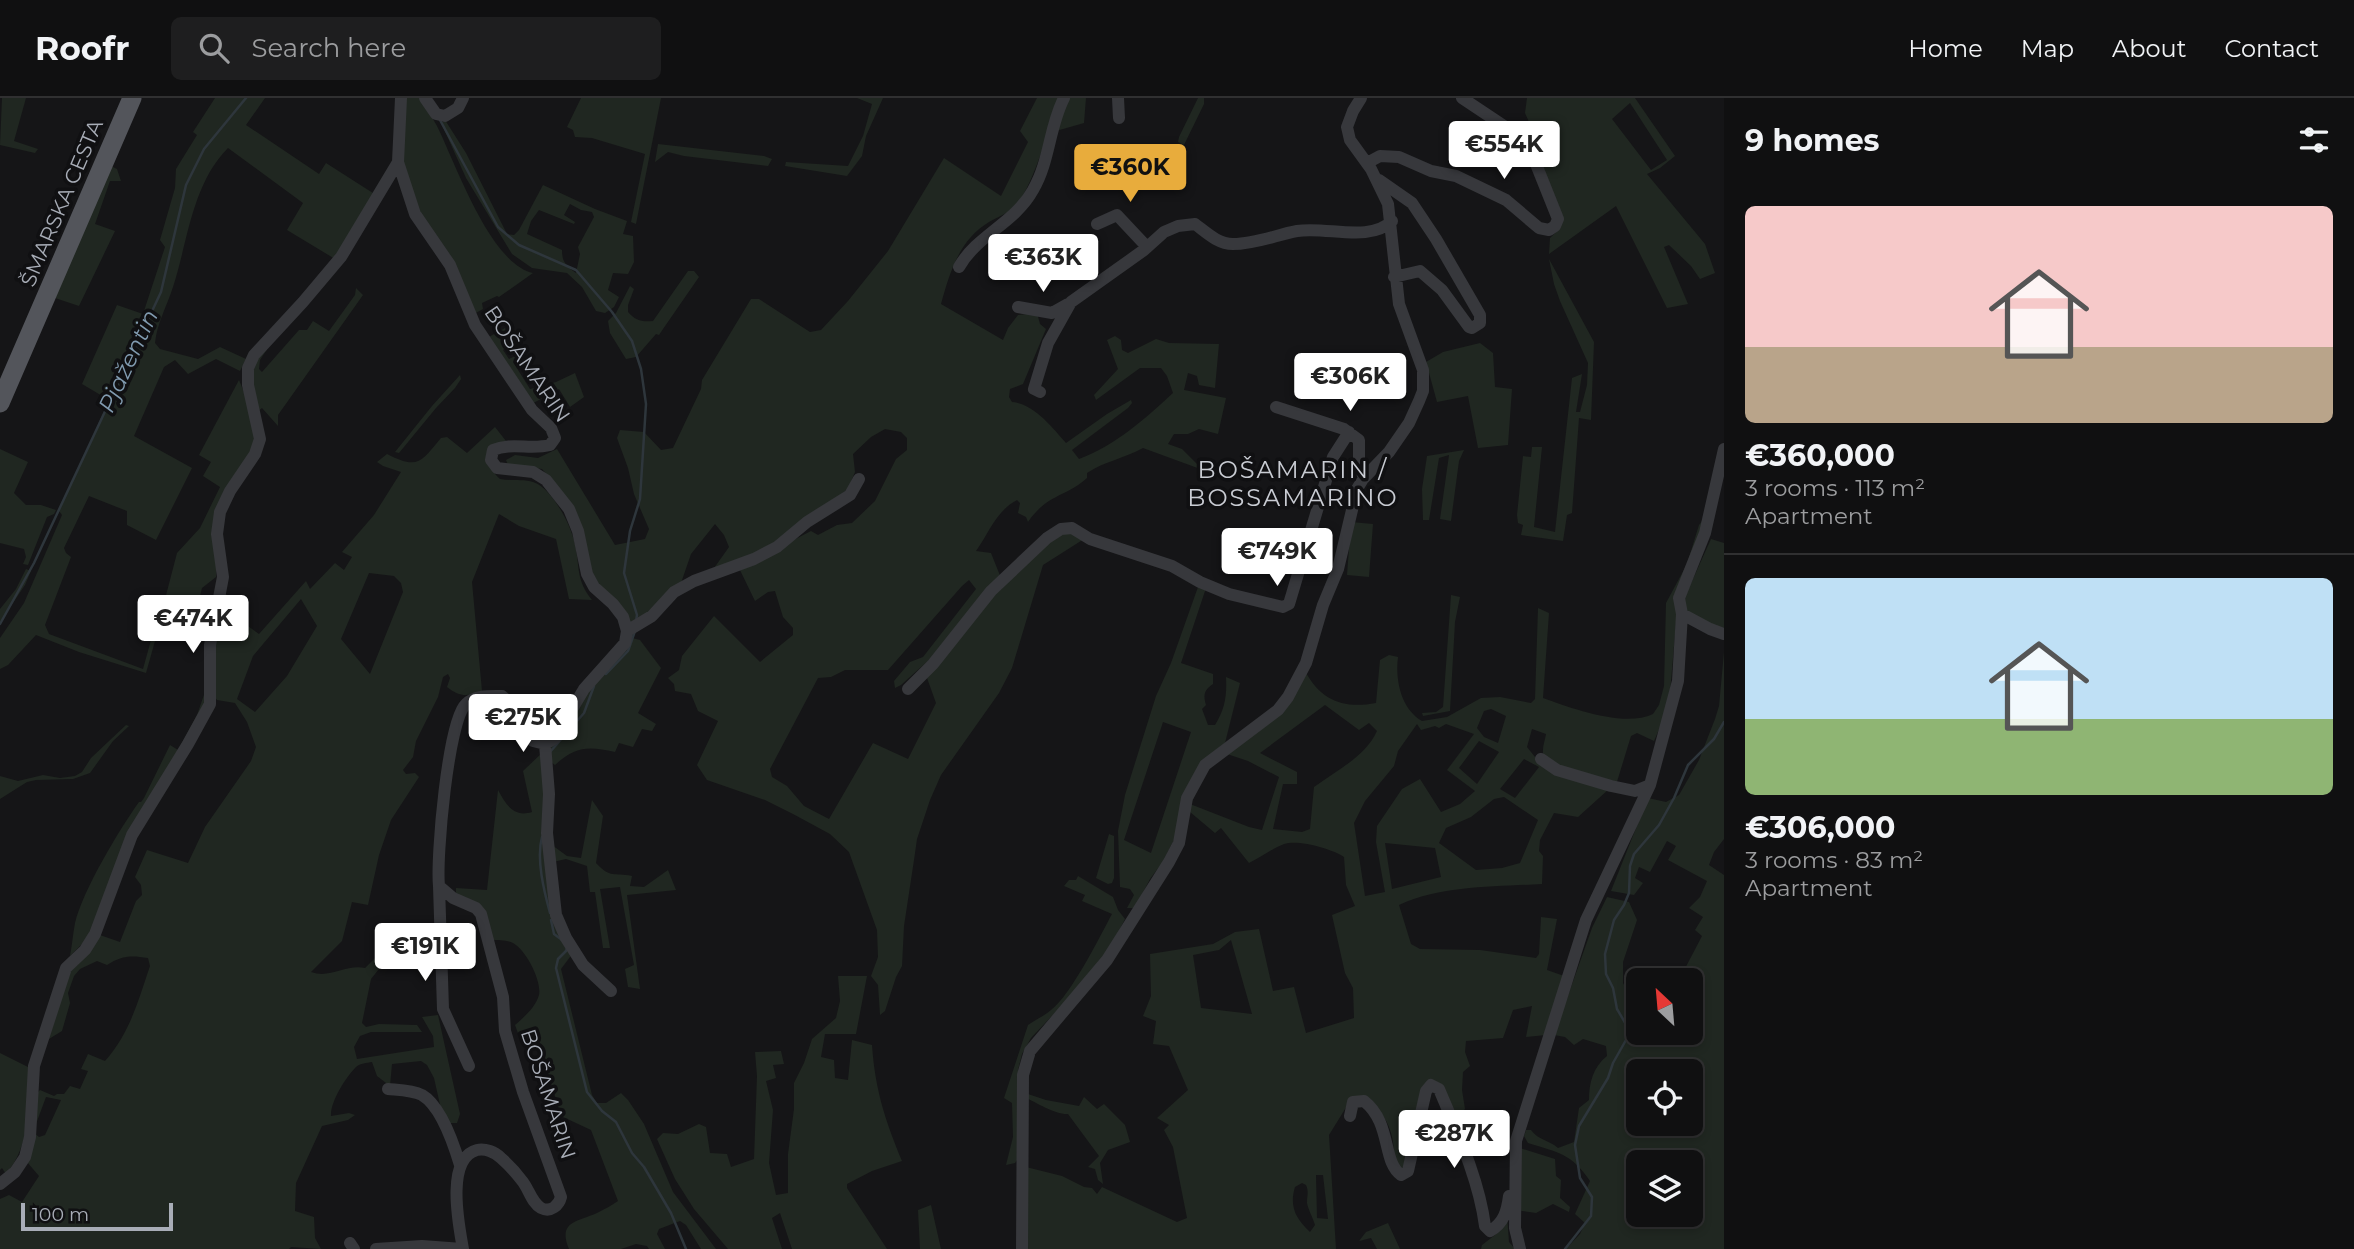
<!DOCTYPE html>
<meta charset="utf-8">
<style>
body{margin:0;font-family:Montserrat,sans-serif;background:#1e1e1f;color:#f1f3f6;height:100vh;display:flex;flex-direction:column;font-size:26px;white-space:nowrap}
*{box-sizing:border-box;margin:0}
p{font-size:23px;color:#9c9d9f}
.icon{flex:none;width:38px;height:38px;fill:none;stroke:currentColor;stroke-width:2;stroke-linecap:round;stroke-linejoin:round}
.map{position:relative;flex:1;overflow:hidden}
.side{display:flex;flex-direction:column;background:#101011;width:630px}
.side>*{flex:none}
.needle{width:46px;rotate:334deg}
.controls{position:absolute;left:1626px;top:870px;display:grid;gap:14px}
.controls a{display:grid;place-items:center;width:77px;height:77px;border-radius:10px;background:#101011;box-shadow:0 4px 10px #0003,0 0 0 2px #303031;font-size:35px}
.scale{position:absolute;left:21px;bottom:18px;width:152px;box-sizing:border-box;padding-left:7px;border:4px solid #a8adb7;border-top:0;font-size:19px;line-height:24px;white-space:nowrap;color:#a8adb7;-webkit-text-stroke:5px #101012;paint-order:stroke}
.price{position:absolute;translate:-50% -60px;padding:0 16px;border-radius:7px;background:#fff;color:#222;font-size:23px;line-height:46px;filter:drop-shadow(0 2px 4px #0008)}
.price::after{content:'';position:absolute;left:50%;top:42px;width:21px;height:16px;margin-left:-10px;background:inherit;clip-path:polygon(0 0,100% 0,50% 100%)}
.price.on{background:#e8ac3c;color:#111}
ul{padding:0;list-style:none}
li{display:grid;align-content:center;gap:14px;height:371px;padding:0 21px}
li+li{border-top:2px solid #303031}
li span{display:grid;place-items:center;height:217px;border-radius:10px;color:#555}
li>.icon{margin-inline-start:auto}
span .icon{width:126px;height:126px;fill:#fffc;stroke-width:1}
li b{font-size:30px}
h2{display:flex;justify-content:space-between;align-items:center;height:84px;padding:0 21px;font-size:30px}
header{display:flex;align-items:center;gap:42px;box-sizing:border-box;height:98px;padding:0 35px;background:#101011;border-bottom:2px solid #303031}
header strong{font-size:33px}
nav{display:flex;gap:38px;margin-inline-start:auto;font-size:24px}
.search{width:490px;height:63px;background:#1e1e1f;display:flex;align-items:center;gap:18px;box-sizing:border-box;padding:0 24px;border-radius:10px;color:#9c9d9f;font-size:26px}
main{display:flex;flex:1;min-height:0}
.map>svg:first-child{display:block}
</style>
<header>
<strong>Roofr</strong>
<div class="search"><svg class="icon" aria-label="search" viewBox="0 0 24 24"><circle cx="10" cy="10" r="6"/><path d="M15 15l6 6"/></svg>Search here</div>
<nav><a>Home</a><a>Map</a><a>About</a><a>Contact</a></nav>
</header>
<main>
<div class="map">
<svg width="1724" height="1151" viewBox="0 0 1724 1151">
<rect width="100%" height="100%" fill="#151517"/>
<path fill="#202721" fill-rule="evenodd" d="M2 0H26L14 43 38 51 35 55 0 47Z
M215 0H265L246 27 319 76 326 65 376 97 335 161 287 132 303 105 228 50C192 86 188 143 173 189 167 208 157 225 155 245L160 251 198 261 220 249 246 261 240 273 216 261 188 276 175 262 164 269 134 338 192 370 156 442 127 427V413L89 398 64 450 66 455 71 459 45 527 49 536 143 571 151 542 155 543 146 575 79 554 36 537 8 567 0 571V540L24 505 62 417 59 413 109 302 82 286 117 207 143 216 165 149 160 142 175 90 176 71 197 37 193 34Z
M403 0H419C424 9 432 18 437 28 455 64 490 166 533 175L499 199 497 198 482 205 483 211 474 216 423 127 403 74Z
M581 0H661L636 126 631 124 645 56 592 40 575 39 573 32 567 29Z
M857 0H883L866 38 862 58 847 78 785 68 786 64 848 68 863 38 872 6Z
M1037 0H1058C1049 30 1037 76 1020 102 1013 114 1001 117 989 124 959 142 950 174 941 206L1003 242 1008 230 1018 217 1037 215 1040 226 1046 231 1023 286 1010 291 1009 299 1012 304C1033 305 1053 330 1066 345L1107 316 1131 302 1132 305 1128 310 1072 352 1079 361C1116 347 1145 321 1173 295L1167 278 1161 270H1140L1096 302 1094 297 1118 271 1107 242 1115 238 1121 242 1122 252 1128 255 1156 241 1169 245 1219 246 1215 290 1199 287 1197 278 1188 275 1184 292 1226 300 1218 336 1199 331 1188 336H1174L1168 346 1182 351 1203 372 1143 350C1123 361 1105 363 1087 375V380C1066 399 1047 396 1028 424L1026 419 1018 415 1020 405 1017 402C996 413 989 435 976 453L991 455 1001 480 940 552 901 587 895 590 894 583 910 564 923 559 976 491 969 482 962 488 888 572H845L831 579 818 580 770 671 772 679 787 688 804 708 829 721 873 645 908 661 936 605 927 580 983 506 1048 442 1070 433 1084 441 1043 467 1012 570 999 595 941 677 930 702 917 741 914 762 904 828 902 868 896 879 885 913 880 917 878 887 871 878 878 859 877 832 849 754 830 736 793 716 765 702 707 682 697 667 718 623 698 613 691 596 675 593 674 586 668 580 679 572 682 558 714 518 760 564 793 537V530L783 519 775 493 768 494 755 503 739 470 811 433 818 437 837 427 852 425 875 403 896 361 907 352V340L901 334 885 331 871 339 853 356 855 374 848 391 776 447 712 473 729 449 724 437 715 426 691 456 681 485 633 531 593 485 561 392 542 371 508 367 506 362 515 357 538 360 557 351 615 447 645 441 649 431 634 396 628 370 617 340 620 332 644 334 661 352 673 350 701 291 702 282 751 201H759L810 234 821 232 848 203 888 153 944 60 1001 98 1028 44 1020 33Z
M1068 0H1086L1084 25 1056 33Z
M1198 0H1204V6L1184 47 1178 44 1179 39Z
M1527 0H1635L1675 58 1660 70 1647 76 1705 146 1715 175 1700 181 1691 168 1669 147 1664 149 1688 206 1667 210 1616 108 1549 156 1550 140 1560 130 1520 34 1529 24 1525 15ZM1630 5 1667 62 1651 72 1612 21Z
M445 22 466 55 507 136 514 137 519 132 543 87 595 111 627 123 623 136 633 138 634 164 628 176 613 175 608 192 619 199 614 209 605 215 596 213 582 189 567 175 532 170 512 156 466 80 443 29 442 24ZM570 106 581 112 592 114 594 119 578 149 580 156 576 175C566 168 562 164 562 152L527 136 531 123 539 112 574 126 575 124 564 117Z
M658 46 764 58 772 61 768 68 684 58 668 54 655 64Z
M111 68 117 71 121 83H110L95 126 115 133 79 208 55 200Z
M1549 161 1594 244 1591 322 1579 320 1572 415 1567 417 1563 443 1521 437 1523 427 1518 425 1517 417 1523 358 1531 359 1532 349H1542L1534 429 1555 434 1572 280 1582 276 1576 314H1580L1587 287 1588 265 1560 203 1554 186Z
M688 173H694L699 179 663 231 659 237 656 236 636 259 626 261 610 235 608 223 616 215 630 188 634 191 628 207V214C636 223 642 224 653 223Z
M356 190 363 197 278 317V328L262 310 257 314C249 278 246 270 273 242L260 262 259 271 262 274 299 232H307L313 223 329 233 355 197Z
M505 230 511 246 503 252 509 261 521 255 523 258 513 264 530 291 556 284 575 275 584 299 570 309 559 291 528 308 487 240Z
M1480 245 1493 255 1495 289 1512 291 1508 347 1478 350 1468 298 1437 304 1426 264 1443 254Z
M460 277 461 281 455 290 436 310 399 355 395 354 432 308Z
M239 282 246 299 256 340 253 352 218 408 216 479 202 490 200 498 164 505 177 455 200 430 220 389 203 378 211 364 199 357Z
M495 329 506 343 495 347C488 361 488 370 500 381 511 383 523 381 533 384 552 390 571 427 575 446 580 470 576 482 592 502L569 501 556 441 519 428 499 416 472 484 482 593C467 599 460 599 447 589L450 580 448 576 443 579 438 599 416 643 413 659 403 672 406 676 415 675 419 679 391 722 379 757 368 807 352 804 342 843 311 874C330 881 346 866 365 870L378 857 390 834 397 835 387 861 371 881 362 925 366 929 379 926 417 927 422 934H371L360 938 354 949 357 961 434 949 433 938 422 919 438 917 460 1016 457 1025H450L441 1011 434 980 427 967 421 963 392 966 390 988 377 978 372 964C367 965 360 965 356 969 346 979 330 1004 331 1018L349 1015 355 1017 348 1022 322 1028 296 1085 295 1113 314 1119 315 1140 321 1151 291 1149 289 1151H0V1101L9 1097 22 1104 39 1078 27 1064 37 995 40 992 54 998 57 996H64L70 988 80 991 88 973 81 971 88 956 105 963C130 935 138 903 150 868L148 860C130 857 121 858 107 867L97 863 80 871 74 878 68 895 70 905 62 933 44 944 67 873 87 853 97 836 120 844 136 803 142 797 141 787 135 779 147 752 188 765 205 729 251 663 256 649 247 624 235 605 217 602 212 595V534L223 503 224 491 231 507 214 534 224 541 227 537 231 540 238 533 231 529 239 514 245 526 259 536 306 483 310 491 335 465 344 472 352 459 342 454 374 417 401 374 383 368 377 364 387 356C418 372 421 364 441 340L447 339 467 355ZM369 475 394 478 401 485 403 494 370 576 341 541ZM301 501 317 528 287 578 255 614 237 601 253 558ZM46 999 61 1002 45 1037 39 1039 33 1034Z
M0 351 28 364 14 395 26 407H41L56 412 54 416 47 419 28 467 23 466 26 459 24 451 0 445Z
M1464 352 1459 363 1451 423 1440 421 1449 357 1439 360 1429 422H1423L1422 391 1427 358Z
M1714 375V405L1710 419 1679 489 1670 595 1665 618 1654 643 1637 635 1631 638 1616 687C1604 684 1548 669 1544 658 1541 652 1545 643 1546 636L1532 631 1527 649 1539 664 1553 672 1609 691 1578 719 1554 715 1540 742 1539 753 1543 758 1542 786C1495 789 1443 787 1399 807L1411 846 1420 851 1480 852 1536 860 1539 856 1541 819 1557 821 1547 872 1567 879 1546 937 1526 939 1532 908 1513 912 1503 940 1466 943 1465 954 1470 968 1463 974 1462 992 1465 1011 1455 1023 1440 987 1432 984 1423 989 1404 1071 1399 1073 1394 1066C1396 1038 1387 1009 1358 1000L1350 1003 1329 1037 1336 1151H1026V1069L1062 1078 1084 1089 1092 1090 1097 1096 1102 1089 1177 1124 1187 1120 1173 1049 1164 1032 1169 1027 1157 1020 1188 992 1169 948 1153 946 1156 923 1143 918 1151 898 1150 856 1213 846 1235 834 1259 831 1273 893 1294 889 1306 935 1354 920 1353 890 1345 875 1332 817 1355 808 1346 787 1344 759C1333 751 1298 741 1284 746 1273 750 1260 760 1249 765L1221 730 1215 735 1190 714V706L1249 729 1262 732 1279 679 1248 663 1224 655 1282 614 1305 573C1321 603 1344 611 1376 605L1380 562 1389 557 1398 559C1395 582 1401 611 1422 623L1447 619 1481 600 1500 599 1531 605 1535 601 1538 510 1549 515 1543 600C1571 610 1624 630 1653 616L1659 607 1664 588 1666 505 1687 466 1699 427 1707 416 1709 392ZM1325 607 1359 632 1369 625 1377 633C1366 658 1336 673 1314 689L1310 731 1302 734 1273 731 1283 686H1297V674L1260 655ZM1491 611 1506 618 1498 645 1484 639 1477 630 1484 613ZM1417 626 1421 632 1435 628 1439 630 1446 626 1474 636 1447 672 1475 693 1460 706 1441 714 1420 681 1402 691 1377 728 1376 744 1385 794 1365 798 1354 725 1365 703 1394 668 1398 653ZM1479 643 1499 654 1477 686 1459 670ZM1524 661 1539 669 1515 700 1500 691ZM1504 699 1538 722 1520 765 1502 770 1476 772 1439 745 1446 730 1471 719 1494 701ZM1385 745 1435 750 1441 779 1392 791ZM1231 842 1252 916 1201 910 1193 857 1219 852ZM1316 1077H1323L1328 1121 1317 1120ZM1302 1085 1306 1087C1309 1094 1307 1097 1307 1105 1308 1111 1313 1120 1315 1127L1310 1134C1296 1121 1289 1109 1295 1089Z
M1351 424 1373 426 1369 479 1347 477Z
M1711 441 1724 445V530L1690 521 1683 503Z
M26 471 31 473 25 487 0 524V511L16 491Z
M1198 489 1206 490 1181 565 1213 576V586C1204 592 1203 597 1206 607L1202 611 1208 627H1215C1225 611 1227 598 1226 579L1240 585 1225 645 1216 652 1173 744 1162 765 1150 781 1135 810H1127L1134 797 1130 791 1120 789 1118 733 1125 697 1156 598 1171 565ZM1163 624 1191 634 1151 755 1124 742Z
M1451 497 1460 499 1455 524 1450 613 1423 618 1422 615 1436 614 1443 609Z
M632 540 640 542 661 570 638 615 656 626 652 633 642 631 633 649 619 645 615 654C588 648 576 648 555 667L551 664 547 651 588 589Z
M1724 554V741L1714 754 1709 767 1724 777V1151H1566L1580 1136 1585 1125 1575 1116 1590 1083C1571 1055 1559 1055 1528 1045L1524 1038 1526 1032H1531C1538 1042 1549 1042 1558 1050L1574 1044 1579 1010 1589 1002C1589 985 1593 969 1607 958L1606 948 1583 941 1574 947 1565 939 1554 937 1592 830 1607 799 1629 804 1637 822 1623 864V885L1638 912V923L1632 940 1642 948 1650 935 1690 934V882H1679L1702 838 1695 832 1703 819 1689 810 1700 799 1707 783 1668 762 1676 748 1667 743 1650 774 1639 769 1635 780 1643 785 1634 797 1611 793 1648 700 1666 704 1679 697 1699 662 1715 621 1719 608ZM1638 973H1690V1026H1638ZM1638 1064H1690V1116H1638Z
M205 594 204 611 149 704 93 835 70 858C72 847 73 836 75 825 83 792 119 732 139 704H141L144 700 170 647 178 652 197 617Z
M126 627 129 628 113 643 90 675 73 681 36 682 27 684 0 701V678L18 683 43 677 60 680 75 678 82 674 91 660Z
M543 654 546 766 573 855 561 871 592 997 597 1005H606L621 995 628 1002 644 1026 673 1094 716 1151H701L686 1127 680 1123 659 1131 657 1136 665 1151H649L647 1148 636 1146 621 1151H569C557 1122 579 1124 599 1114 605 1111 612 1107 618 1103L591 1032 561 1018 540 949 519 938 515 927C524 919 535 910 539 897 542 883 526 852 513 845 508 842 498 842 492 842L484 816 456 795V790L487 792 498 692C506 706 513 720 532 714L523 673Z
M592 702 603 718 596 765C611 781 613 774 632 778L630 788 644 789 668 772 676 792 627 797 640 891 628 889 625 871 634 867 620 789 600 791 610 850H603L595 794H590L587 768 566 761 553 764 552 747 567 758 581 760Z
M1109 736 1114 738V780L1112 785 1108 786 1096 780Z
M1078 778 1113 799 1118 812 1125 821 1103 864 1031 940 1022 956 1018 972V1061L1015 1065 1006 1067 1013 1039 1012 1005 1004 1000 1028 927C1035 922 1044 918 1051 912 1071 897 1099 840 1112 816L1082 803 1085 797 1064 788 1069 782H1076Z
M838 878H867L856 936H825L821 959 834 962 835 980 848 982 852 942 872 947C875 991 885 1022 902 1063L872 1073 847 1086V1090L887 1151H792L780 1115 772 1120 782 1151H728L694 1111 675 1081 657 1041 663 1035 678 1036 699 1026 706 1029 710 1055 727 1056 731 1069 754 1061 757 978 755 954 781 953 784 966 773 967 776 980 766 983 773 1012 769 1065 776 1097 788 1095V1056L794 1011V985L804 965 812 941 836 920 840 903Z
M0 955 32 971C28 1008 31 1047 6 1076L2 1070 0 1072Z
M1025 995 1046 1002 1079 1008 1084 999 1097 1011 1104 1006 1125 1027 1130 1044 1108 1052 1100 1065 1103 1086 1098 1082 1095 1071 1088 1069 1099 1058 1068 1016C1057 1017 1036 1005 1025 999Z
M1520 1050 1555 1061 1556 1078 1561 1082 1560 1100 1570 1109 1569 1114 1553 1106 1536 1115 1515 1112Z
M931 1107 941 1151H920L918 1112Z
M1507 1117 1509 1144 1515 1151H1481L1482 1147 1495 1137Z
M1388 1125 1400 1151H1377L1371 1140 1359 1143 1366 1134Z"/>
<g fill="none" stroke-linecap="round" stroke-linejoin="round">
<path stroke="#2e363c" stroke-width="2.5" d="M440 22 498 129 519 147 576 172 612 214 632 243 641 271 646 306 640 401 630 433 624 475 637 517 636 523
M0 526 34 465 161 194 186 87 204 51 246 0
M606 576 628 553 635 533
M550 654 584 615 594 588
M542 739C536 761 544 793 550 815
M551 822 554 836 562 842
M567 850 566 853 558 861 556 870 587 994 602 1013 616 1024 632 1055 644 1069 671 1115 686 1151
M1565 1151 1591 1118 1592 1099 1580 1080 1575 1047 1579 1028 1608 980 1613 965 1626 942 1627 928 1617 911 1613 890 1606 876 1605 856 1614 822 1624 807 1629 795 1630 768 1634 756 1659 727 1674 700 1688 667 1714 641 1724 624"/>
<path stroke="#37383c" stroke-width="12" d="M401 0 398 64 415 116 450 167 475 227 532 312 551 330 555 340 550 347C531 352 511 344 493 352L491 362 497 370 533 374 546 382 569 411 578 433 587 476 594 489 613 506 623 519 627 533 625 545 584 591 555 640 545 646 533 643 509 604 502 598C489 598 475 597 466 606 448 622 436 760 439 788L453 800 476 810 481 816 503 899 505 933 523 994 561 1099C559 1107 551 1115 541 1110 532 1105 529 1092 523 1084 517 1076 509 1067 501 1060 495 1054 485 1050 477 1052 445 1060 459 1128 463 1151
M425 0 436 16 445 18 458 10 463 0
M1118 0 1119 20
M1367 65 1380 58 1399 59 1431 73 1456 78 1506 102 1539 130 1549 132 1555 128 1558 121 1534 61 1522 40 1462 0
M1379 82 1412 105 1436 141 1480 217V225L1472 230 1469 229 1442 192 1420 173 1394 179
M1097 126 1117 117 1147 149
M959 169C977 137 1015 125 1033 92 1050 63 1049 29 1064 0
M1018 209 1052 215 1068 206
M1040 294 1034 291 1048 245 1071 204 1144 152 1164 134 1178 128 1195 126C1207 135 1218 146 1233 146 1255 146 1276 137 1297 133 1327 128 1369 145 1392 123
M1276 309 1344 331 1359 342V367L1364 380
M1682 516 1710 531 1724 536
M627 533 652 518 674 494 694 483 754 461 777 449 807 424 850 397 859 381
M908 591 933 566 991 493 1047 440 1061 431 1072 430 1090 441 1172 468 1200 484 1229 496 1283 509 1289 506 1333 359 1349 334
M545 646 549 696 547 735 556 817 566 840 583 867 611 893
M1541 661 1557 672 1611 688 1635 693 1650 687
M439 788 443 911 469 968
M388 991C398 992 412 992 422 997 441 1008 454 1047 460 1067
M1350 1018 1353 1004 1364 1003C1392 1025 1382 1064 1401 1077L1408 1073 1426 993 1431 987 1439 991C1457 1034 1479 1081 1485 1128L1490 1133C1504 1125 1507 1113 1509 1098
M0 1086 15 1074 25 1059 30 1039 34 968 66 870 85 852 95 836 132 737 188 646 210 606V547L223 479 217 436 220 414 230 393 255 356 260 341 248 287V270L254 257 303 204 341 159 398 64
M350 1145 354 1151
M376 1151 422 1148 462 1151
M1022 1151 1023 977 1030 953 1107 862 1169 764 1179 745 1187 700 1205 667 1278 612 1288 599 1306 565 1323 507 1338 471 1357 391 1363 381 1389 354 1409 325 1419 303 1423 293V272L1399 206 1388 106 1371 71 1350 42 1347 29 1353 13 1361 0
M1520 1151 1515 1130 1516 1043 1586 822 1650 687 1678 583 1682 516 1679 500 1705 435 1724 351"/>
<path stroke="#53555b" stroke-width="19" d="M0 305 132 0"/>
</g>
<g text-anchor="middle" stroke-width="7" stroke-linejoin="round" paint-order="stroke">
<g font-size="21" fill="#a8adb7" stroke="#101012">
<text transform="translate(62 105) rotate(-67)" y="7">ŠMARSKA CESTA</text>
<text transform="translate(527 266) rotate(56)" y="7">BOŠAMARIN</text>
<text transform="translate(548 996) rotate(72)" y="7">BOŠAMARIN</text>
</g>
<g font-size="23" font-style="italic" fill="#819bb0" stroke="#101012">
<text transform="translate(128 263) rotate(-65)" y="8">Pjažentin</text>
</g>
<g font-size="24" letter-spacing="2" fill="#c9ccd3" stroke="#101012">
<text x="1293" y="380">BOŠAMARIN /<tspan x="1293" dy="28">BOSSAMARINO</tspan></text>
</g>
</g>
</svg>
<div class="controls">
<a><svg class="needle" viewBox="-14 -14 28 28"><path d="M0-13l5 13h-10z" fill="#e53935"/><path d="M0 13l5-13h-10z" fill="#9c9d9f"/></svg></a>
<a><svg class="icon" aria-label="locate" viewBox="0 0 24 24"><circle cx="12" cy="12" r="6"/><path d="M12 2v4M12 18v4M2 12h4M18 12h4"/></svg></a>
<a><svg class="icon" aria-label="layers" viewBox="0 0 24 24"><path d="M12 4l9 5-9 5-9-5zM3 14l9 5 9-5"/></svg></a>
</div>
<div class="scale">100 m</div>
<b class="price" style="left:1504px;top:83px">€554K</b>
<b class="price on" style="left:1130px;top:106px">€360K</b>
<b class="price" style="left:1043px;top:196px">€363K</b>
<b class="price" style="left:1350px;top:315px">€306K</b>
<b class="price" style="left:1277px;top:490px">€749K</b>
<b class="price" style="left:193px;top:557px">€474K</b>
<b class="price" style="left:523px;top:656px">€275K</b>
<b class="price" style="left:425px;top:885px">€191K</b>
<b class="price" style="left:1454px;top:1072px">€287K</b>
</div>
<section class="side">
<h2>9 homes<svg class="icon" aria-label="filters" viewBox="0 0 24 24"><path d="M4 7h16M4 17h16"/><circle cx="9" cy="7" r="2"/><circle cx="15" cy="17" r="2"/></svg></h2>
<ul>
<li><span style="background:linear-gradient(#f6c9c9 65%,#b9a48a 0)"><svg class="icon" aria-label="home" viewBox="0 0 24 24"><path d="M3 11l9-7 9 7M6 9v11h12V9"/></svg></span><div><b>€360,000</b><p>3 rooms · 113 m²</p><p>Apartment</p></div></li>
<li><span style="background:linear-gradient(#bfe0f5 65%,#8fb573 0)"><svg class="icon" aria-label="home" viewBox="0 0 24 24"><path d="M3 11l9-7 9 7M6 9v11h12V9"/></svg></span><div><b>€306,000</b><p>3 rooms · 83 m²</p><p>Apartment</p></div></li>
</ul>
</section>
</main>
